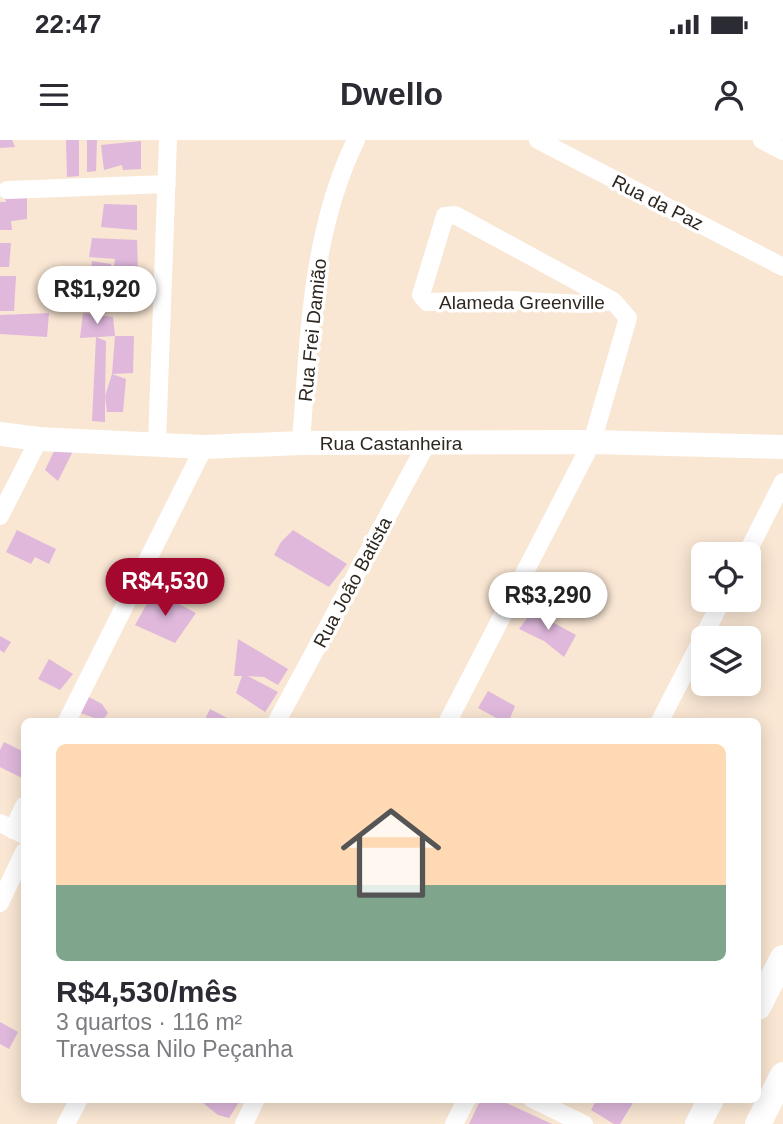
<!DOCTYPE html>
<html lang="pt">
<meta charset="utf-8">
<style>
body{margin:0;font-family:Helvetica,sans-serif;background:#f7f7f7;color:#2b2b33;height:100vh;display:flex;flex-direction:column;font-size:26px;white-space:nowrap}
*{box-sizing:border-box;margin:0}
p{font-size:23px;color:#7c7c81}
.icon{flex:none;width:38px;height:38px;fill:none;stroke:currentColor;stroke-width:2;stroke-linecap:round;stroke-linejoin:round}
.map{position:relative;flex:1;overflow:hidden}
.details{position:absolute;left:21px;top:578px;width:740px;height:385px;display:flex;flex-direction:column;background:#fff;border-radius:10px;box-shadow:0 4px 18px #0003}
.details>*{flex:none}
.tools{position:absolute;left:691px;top:402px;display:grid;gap:14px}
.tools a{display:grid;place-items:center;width:70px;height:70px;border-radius:10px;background:#fff;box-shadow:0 4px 18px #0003;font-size:35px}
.price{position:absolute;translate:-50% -60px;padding:0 16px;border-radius:24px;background:#fff;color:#222;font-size:23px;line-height:46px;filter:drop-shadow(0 2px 4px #0008)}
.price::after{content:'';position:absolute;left:50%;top:42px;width:21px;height:16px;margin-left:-10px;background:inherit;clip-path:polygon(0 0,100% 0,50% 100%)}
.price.current{background:#a4082f;color:#fff}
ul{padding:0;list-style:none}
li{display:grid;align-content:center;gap:14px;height:371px;padding:0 35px}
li+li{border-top:2px solid #e1e1e2}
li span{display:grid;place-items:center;height:217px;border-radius:10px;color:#555}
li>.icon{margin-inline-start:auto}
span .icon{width:126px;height:126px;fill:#fffc;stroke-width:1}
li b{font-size:30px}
.status{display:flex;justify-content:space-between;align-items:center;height:49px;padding:0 35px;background:#fff;direction:ltr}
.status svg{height:19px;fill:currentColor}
header{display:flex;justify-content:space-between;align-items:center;height:91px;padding:0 35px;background:#fff;font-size:32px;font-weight:700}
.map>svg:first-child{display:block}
</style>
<div class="status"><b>22:47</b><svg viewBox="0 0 49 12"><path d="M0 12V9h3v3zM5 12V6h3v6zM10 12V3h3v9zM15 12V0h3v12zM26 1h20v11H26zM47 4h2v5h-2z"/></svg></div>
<header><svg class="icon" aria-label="menu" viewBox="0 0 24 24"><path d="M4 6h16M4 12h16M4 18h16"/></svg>Dwello<svg class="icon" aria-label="person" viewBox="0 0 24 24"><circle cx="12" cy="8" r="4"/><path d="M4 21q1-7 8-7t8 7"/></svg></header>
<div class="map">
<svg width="783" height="984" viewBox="0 0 783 984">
<rect width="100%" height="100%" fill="#f9e6d3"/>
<path fill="#dfb8dc" d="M0 0H12L15 7 0 8Z
M66 0H79V36L67 37Z
M87 0H97L96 31 87 32Z
M141 1V29L123 30 122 25 104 30 101 5Z
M4 55 27 56V79L11 81 12 90H0V62H6Z
M104 64 137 65V90L101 87Z
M92 98 137 100 138 130 113 133 136 135 134 147 90 145 92 121 111 124 113 133 115 119 89 117Z
M0 103H11L9 127H0Z
M0 136H16L14 171H0Z
M49 173 47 197 0 194V175Z
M83 173 113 177 115 196 80 198Z
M115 196H134L133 233 112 234 126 239 123 272H107L105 256V282L92 281 96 197 106 201 105 256 112 234Z
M57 305 73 311 58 341 45 330Z
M17 390 56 409 49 424 35 417 31 424 6 412Z
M293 390 347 424 329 447 274 415 281 402Z
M154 451 196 473 175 503 135 485Z
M536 466 554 483 576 495 564 517 544 501 519 489Z
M0 496 11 502 4 513 0 510Z
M238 499 288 529 278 545 264 537 248 536 278 552 265 572 236 553 242 536H234Z
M49 519 73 534 60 550 38 539Z
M488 551 515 566 509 581H502L478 568Z
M87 556 102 564 108 573 102 581 78 572Z
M210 569 233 581H204Z
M4 602 24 612V639L0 627V610Z
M0 882 18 892 9 909 0 904Z
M198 959H241L229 978 218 975Z
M481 959H498L552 984H469Z
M597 959H630L634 961 620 984H614L591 970Z"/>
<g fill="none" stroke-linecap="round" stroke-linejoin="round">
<path stroke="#fff" stroke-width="18" d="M538 0 783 127
M762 0 783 11
M7 50 167 44
M157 303 168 0
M301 303C309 201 310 94 356 0
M0 376 39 299
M746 415 783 342
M67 581 204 307
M277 581 427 303
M448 581 592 302 628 178 613 161 583 164 509 160 427 162 421 155 445 76 455 75 613 161
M660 581 722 460
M0 683 24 695
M13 690 24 666
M0 763 24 712
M532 959 584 984
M66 984 79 959
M244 984 256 959
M454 984 467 959"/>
<path stroke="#fff" stroke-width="24" d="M0 294 39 299 204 307 301 303 592 302 783 307"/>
<path stroke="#fff" stroke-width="26" d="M758 867 783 818
M698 984 711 959
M758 984 783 935"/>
</g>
<g text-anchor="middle" stroke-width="7" stroke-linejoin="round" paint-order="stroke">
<g font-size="19" fill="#2f2821" stroke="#fff">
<text transform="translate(658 62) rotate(27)" y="7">Rua da Paz</text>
<text x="522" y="169">Alameda Greenville</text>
<text transform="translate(312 190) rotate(-84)" y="7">Rua Frei Damião</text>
<text x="391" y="310">Rua Castanheira</text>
<text transform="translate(352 442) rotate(-62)" y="7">Rua João Batista</text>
</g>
</g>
</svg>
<div class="tools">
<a><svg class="icon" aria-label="locate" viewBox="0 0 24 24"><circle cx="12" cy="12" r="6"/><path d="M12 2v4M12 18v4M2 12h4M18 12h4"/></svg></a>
<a><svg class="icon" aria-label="layers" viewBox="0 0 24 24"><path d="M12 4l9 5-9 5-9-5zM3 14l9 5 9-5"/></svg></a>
</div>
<b class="price" style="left:97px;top:186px">R$1,920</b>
<b class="price current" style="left:165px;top:478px">R$4,530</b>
<b class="price" style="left:548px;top:492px">R$3,290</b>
<section class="details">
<ul>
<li><span style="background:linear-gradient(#ffd9b3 65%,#7fa58c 0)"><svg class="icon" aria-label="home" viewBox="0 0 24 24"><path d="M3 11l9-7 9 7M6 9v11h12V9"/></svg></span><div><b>R$4,530/mês</b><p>3 quartos · 116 m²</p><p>Travessa Nilo Peçanha</p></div></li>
</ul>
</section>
</div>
